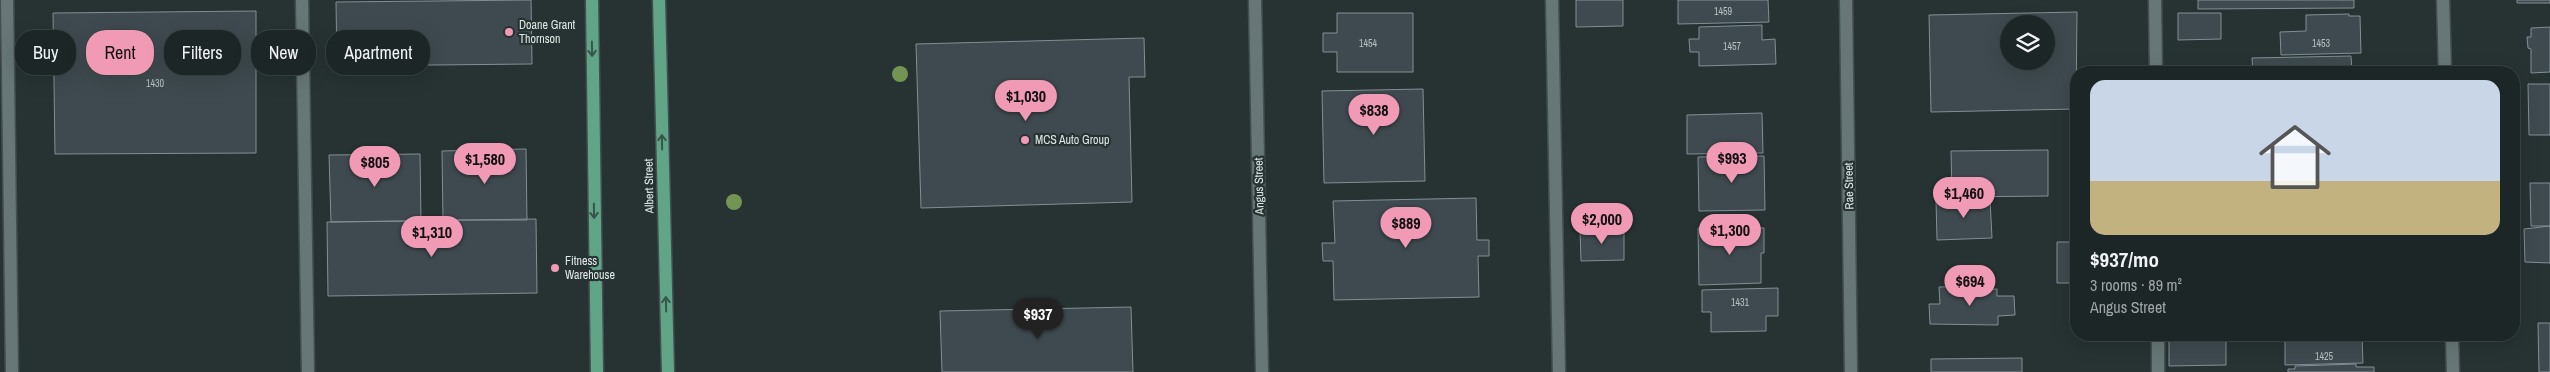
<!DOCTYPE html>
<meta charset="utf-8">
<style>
body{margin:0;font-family:"Archivo Narrow",sans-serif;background:#252e2e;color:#f1f3f6;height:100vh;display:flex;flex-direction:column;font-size:19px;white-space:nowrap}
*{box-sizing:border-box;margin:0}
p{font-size:16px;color:#a0a5a7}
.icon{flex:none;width:28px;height:28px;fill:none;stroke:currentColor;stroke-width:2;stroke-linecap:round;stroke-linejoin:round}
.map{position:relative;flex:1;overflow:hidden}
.side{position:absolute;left:2070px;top:66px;width:450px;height:275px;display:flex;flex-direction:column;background:#1c2626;border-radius:20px;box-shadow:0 5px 20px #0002,0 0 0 1px #3a4343}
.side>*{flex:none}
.hud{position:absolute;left:15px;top:30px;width:475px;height:45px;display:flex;gap:10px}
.buttons{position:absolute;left:2000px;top:15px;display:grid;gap:10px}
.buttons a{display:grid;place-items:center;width:55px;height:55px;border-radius:50%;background:#1c2626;box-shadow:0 5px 20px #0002,0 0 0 1px #3a4343;font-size:25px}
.price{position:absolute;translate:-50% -42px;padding:0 11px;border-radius:18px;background:#f09ab5;color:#111;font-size:16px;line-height:32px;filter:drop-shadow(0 1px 2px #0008)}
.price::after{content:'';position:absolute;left:50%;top:30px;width:15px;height:11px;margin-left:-8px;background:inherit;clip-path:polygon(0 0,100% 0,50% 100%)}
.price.selected{background:#222;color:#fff}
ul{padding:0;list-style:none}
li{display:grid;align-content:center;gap:10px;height:265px;padding:0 20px}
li+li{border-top:1px solid #3a4343}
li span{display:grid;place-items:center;height:155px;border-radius:15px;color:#555}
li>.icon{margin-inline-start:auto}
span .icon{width:90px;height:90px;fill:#fffc;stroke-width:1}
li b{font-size:21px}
.pill{padding:0 18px;border-radius:20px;background:#1c2626;box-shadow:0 5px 20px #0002,0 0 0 1px #3a4343;font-size:18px;line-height:45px}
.pill.selected{background:#f09ab5;color:#111}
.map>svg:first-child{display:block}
</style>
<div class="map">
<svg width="2550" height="372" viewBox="0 0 2550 372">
<rect width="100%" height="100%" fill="#263332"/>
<path fill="#3e4a4f" stroke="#828f95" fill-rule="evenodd" d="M531 0 532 64 337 66 336 2Z
M1576 0H1623V26L1576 27Z
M1678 0H1768L1769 22 1678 24Z
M2198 0H2354V8L2198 9Z
M2517 0H2550V3H2517Z
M256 11V153L55 154 53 13Z
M2077 12 2076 109 1931 112 1929 15ZM2009 24H2046V61H2009Z
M1337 13H1413V72H1337V52H1323V33H1337Z
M2178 13H2221V39L2178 40Z
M2349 14V16H2360L2361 53 2281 55 2280 32 2306 31V15Z
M1762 25V40L1775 39 1776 64 1699 66V52H1690L1689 39H1699V27Z
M2550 27V72L2531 73V49L2528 48 2527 37H2531V28Z
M1144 38 1145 77H1129L1132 202 921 208 916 44Z
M2351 56 2352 72H2253L2252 58Z
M2528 84H2550V135H2529Z
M1423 89 1425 181 1324 183 1322 91Z
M1762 113 1763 153 1687 154V115Z
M526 149 527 220H443L442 151Z
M2048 150V196L1952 197 1951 151Z
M420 154 421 221 331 222 329 155Z
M1764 156 1765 210 1699 211 1698 157Z
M2530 183H2550V226H2531Z
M1476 198 1477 240H1489V256H1478L1479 297 1334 300 1333 261H1323L1322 243H1335L1333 201Z
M1990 199 1992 238 1937 240 1936 200Z
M536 219 537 293 328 296 327 222Z
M2550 226V263L2525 262 2524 229Z
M1698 228H1764V253H1761V283L1699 285Z
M1580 230H1624V260L1581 261Z
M2057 242H2076V283H2057Z
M1971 286V290L1997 289V296H2014L2015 315 1998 316V325L1930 324 1929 304H1940L1939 287Z
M1778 288V316H1766V331L1711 332V312H1702V290Z
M1131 307 1133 372H942L940 311Z
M2538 323H2550V372H2539Z
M2285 335H2362L2363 363 2285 365Z
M2169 339H2226V365L2169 366Z
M2022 358V372H1931V359Z
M2356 364V367H2374V372H2288V369H2295V366Z"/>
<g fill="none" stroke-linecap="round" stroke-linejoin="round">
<defs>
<path id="minor" d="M7 0 12 372
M302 0 308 372
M1255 0 1262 372
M1552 0 1559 372
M1846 0 1851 372
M2155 0 2156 72
M2443 0 2445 72
M2158 335V372
M2452 335 2453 372"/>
<path id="major" d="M592 0 597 372
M659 0 668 372"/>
</defs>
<use href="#minor" stroke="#44504f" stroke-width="15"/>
<use href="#major" stroke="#44504f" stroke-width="15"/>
<use href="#minor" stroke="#677676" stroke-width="12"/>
<use href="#major" stroke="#60a587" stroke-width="12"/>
</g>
<g fill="#749453">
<circle cx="900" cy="74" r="8"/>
<circle cx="734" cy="202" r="8"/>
</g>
<defs><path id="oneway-shaft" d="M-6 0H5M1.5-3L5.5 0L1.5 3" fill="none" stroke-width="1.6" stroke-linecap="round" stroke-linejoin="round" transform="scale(1.25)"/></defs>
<g stroke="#37554c">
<use href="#oneway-shaft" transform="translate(592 49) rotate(89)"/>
<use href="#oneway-shaft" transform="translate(662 142) rotate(-91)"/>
<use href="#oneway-shaft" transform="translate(594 211) rotate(89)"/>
<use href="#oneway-shaft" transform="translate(666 304) rotate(-91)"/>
</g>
<g fill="#f09ab5" stroke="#263332" stroke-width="2">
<circle cx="509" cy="32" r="5"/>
<circle cx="1025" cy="140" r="5"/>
<circle cx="555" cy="268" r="5"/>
</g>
<g text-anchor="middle" stroke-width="4.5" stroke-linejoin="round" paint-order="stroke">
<g font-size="10" fill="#b7c0c0">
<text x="1723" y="15">1459</text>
<text x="1368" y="47">1454</text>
<text x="2321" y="47">1453</text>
<text x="1732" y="50">1457</text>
<text x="155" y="87">1430</text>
<text x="1740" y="306">1431</text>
<text x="2324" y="360">1425</text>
</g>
<g font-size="12" fill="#dfe7e6" stroke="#263332" text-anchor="start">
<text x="519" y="29">Doane Grant<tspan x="519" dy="14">Thornson</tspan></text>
<text x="1035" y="144">MCS Auto Group</text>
<text x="565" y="265">Fitness<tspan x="565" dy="14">Warehouse</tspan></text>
</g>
<g font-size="12" fill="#dfe7e6" stroke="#263332">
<text transform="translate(649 186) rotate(-91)" y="4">Albert Street</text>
<text transform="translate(1259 186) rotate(-91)" y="4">Angus Street</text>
<text transform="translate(1849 186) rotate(-91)" y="4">Rae Street</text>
</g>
</g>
</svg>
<div class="buttons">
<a><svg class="icon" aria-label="layers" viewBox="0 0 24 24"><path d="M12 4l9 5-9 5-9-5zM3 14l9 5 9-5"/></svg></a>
</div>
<b class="price" style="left:1026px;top:122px">$1,030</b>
<b class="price" style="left:1374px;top:136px">$838</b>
<b class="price" style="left:1732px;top:184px">$993</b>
<b class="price" style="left:485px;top:185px">$1,580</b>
<b class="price" style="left:375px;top:188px">$805</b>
<b class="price" style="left:1964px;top:219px">$1,460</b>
<b class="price" style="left:1602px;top:245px">$2,000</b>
<b class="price" style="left:1406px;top:249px">$889</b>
<b class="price" style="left:1730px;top:256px">$1,300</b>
<b class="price" style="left:432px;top:258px">$1,310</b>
<b class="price" style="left:1970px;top:307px">$694</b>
<b class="price selected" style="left:1038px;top:340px">$937</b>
<div class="hud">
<a class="pill">Buy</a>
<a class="pill selected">Rent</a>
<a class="pill">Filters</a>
<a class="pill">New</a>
<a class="pill">Apartment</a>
</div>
<section class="side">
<ul>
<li><span style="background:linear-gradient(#c9d6e8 65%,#c2b280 0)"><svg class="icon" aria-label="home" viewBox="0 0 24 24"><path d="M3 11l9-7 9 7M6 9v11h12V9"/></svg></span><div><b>$937/mo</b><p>3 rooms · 89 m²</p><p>Angus Street</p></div></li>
</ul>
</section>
</div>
